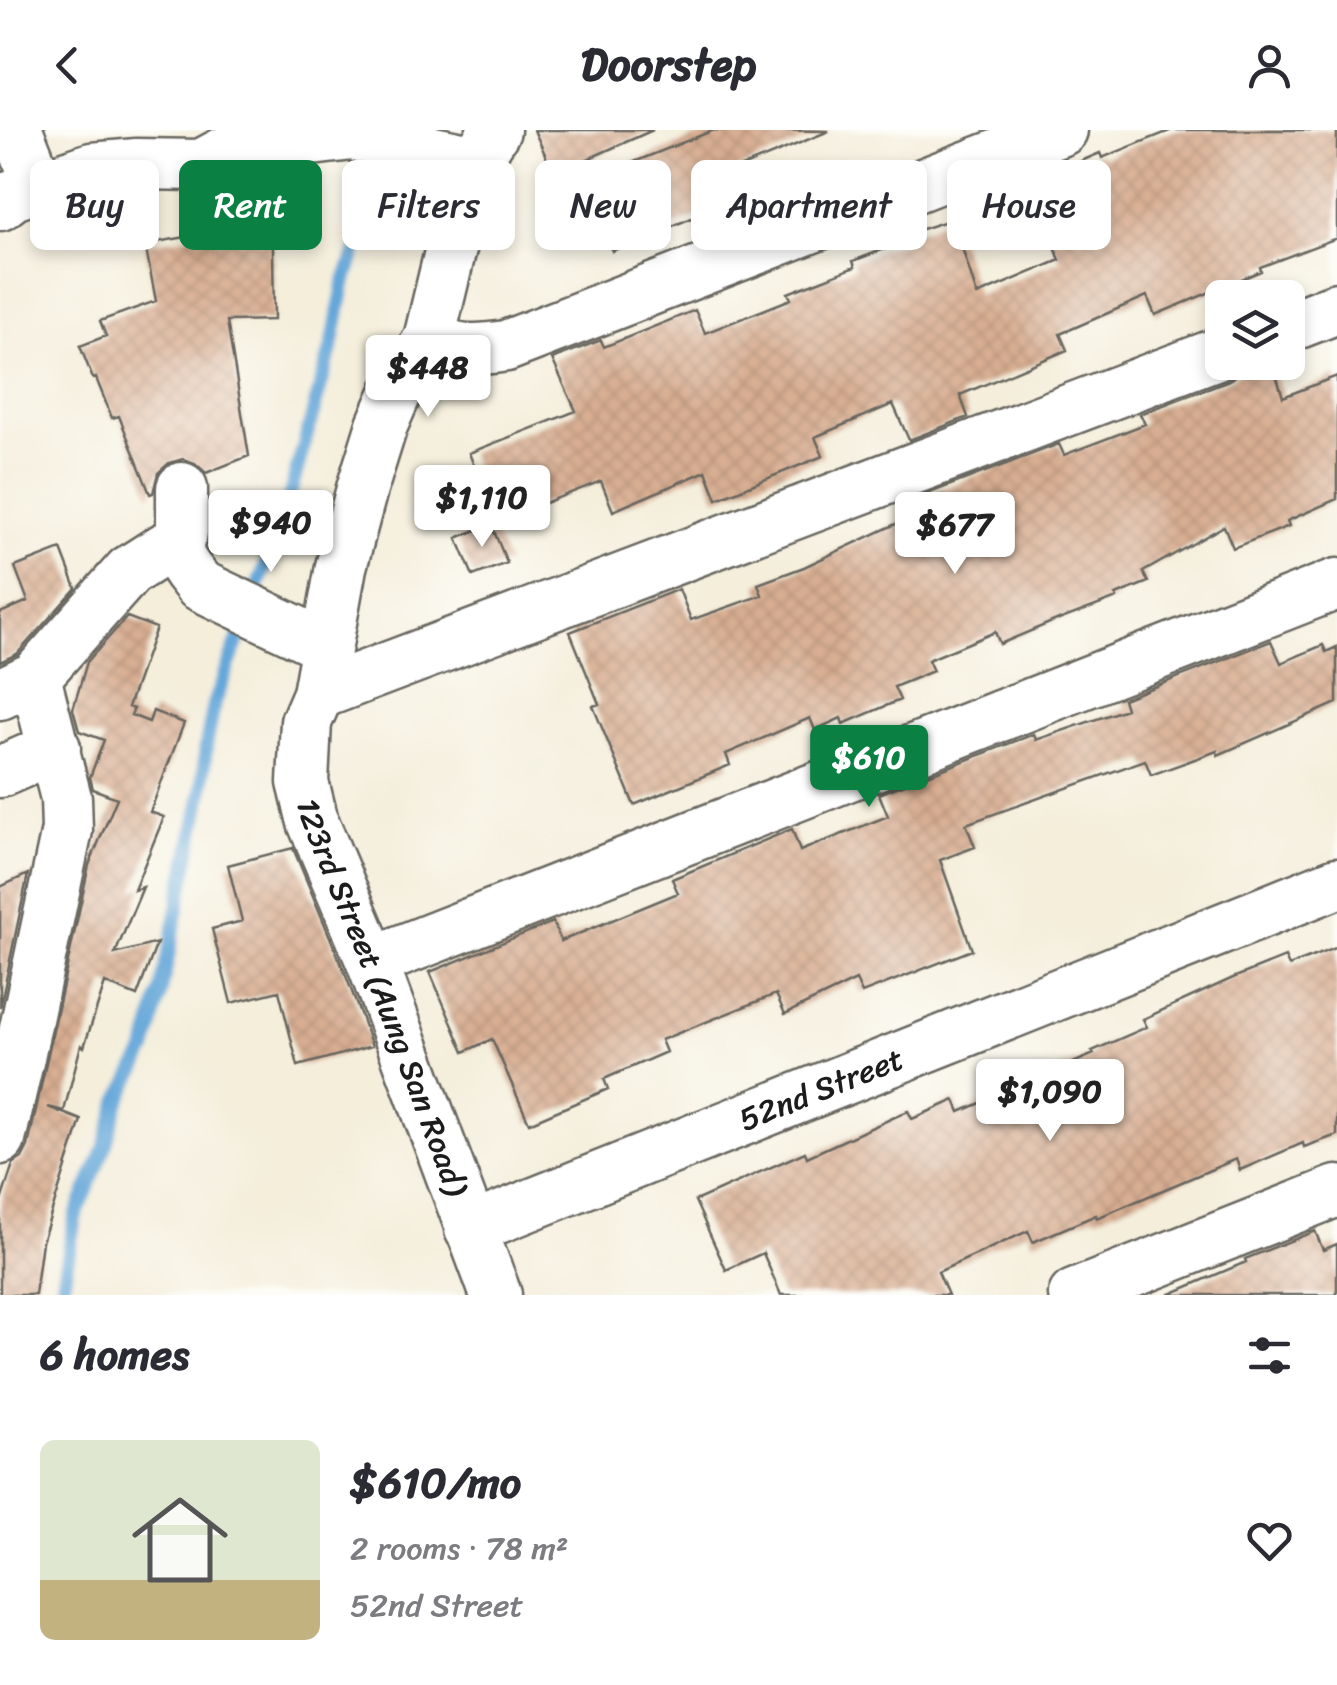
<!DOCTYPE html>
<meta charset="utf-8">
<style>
body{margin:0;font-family:Sriracha,sans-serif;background:#f2f2f3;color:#2b2b33;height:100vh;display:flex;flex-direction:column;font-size:38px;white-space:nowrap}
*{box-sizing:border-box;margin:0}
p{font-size:32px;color:#7c7c81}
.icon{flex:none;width:55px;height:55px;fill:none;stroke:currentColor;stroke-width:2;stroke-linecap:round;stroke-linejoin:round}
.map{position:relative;height:1165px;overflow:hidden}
.side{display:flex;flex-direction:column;background:#fff;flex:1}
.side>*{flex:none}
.top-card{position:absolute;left:30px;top:30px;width:1278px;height:90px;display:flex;gap:20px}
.controls{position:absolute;left:1205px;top:150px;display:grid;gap:20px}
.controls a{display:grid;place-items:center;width:100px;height:100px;border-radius:15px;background:#fff;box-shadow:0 5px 15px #0003;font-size:50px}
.price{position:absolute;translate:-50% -85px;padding:0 22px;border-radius:10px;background:#fff;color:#222;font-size:32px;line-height:65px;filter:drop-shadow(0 2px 5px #0008)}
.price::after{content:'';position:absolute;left:50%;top:60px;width:30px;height:22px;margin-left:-15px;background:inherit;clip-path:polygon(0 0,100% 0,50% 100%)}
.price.on{background:#0b8043;color:#fff}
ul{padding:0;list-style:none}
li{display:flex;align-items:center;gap:30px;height:250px;padding:0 40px}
li span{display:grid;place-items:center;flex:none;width:280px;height:200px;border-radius:15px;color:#555}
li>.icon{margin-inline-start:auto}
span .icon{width:120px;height:120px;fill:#fffc;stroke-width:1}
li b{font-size:42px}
h2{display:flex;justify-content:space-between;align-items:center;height:120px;padding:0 40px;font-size:42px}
.chip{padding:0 35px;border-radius:15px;background:#fff;box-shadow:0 5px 15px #0003;font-size:35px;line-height:90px}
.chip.on{background:#0b8043;color:#fff}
header{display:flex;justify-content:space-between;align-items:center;height:130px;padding:0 40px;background:#fff;font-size:45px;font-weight:800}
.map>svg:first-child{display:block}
</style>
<header><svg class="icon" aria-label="back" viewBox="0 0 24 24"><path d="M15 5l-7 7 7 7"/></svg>Doorstep<svg class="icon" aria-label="person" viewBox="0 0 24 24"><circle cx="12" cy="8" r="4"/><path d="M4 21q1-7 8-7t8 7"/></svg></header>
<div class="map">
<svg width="1337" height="1165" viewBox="0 0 1337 1165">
<defs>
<pattern id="building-cross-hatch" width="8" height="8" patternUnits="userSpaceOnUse" patternTransform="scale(2.5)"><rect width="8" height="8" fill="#d9af93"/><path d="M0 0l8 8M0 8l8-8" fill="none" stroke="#ba967e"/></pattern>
</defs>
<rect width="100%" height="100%" fill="#fdfcf7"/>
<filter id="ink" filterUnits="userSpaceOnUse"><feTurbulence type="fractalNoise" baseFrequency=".01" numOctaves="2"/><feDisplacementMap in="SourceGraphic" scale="20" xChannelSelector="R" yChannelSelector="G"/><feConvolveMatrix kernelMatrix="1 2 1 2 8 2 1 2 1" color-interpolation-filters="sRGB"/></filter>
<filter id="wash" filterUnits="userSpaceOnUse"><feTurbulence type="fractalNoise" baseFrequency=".0048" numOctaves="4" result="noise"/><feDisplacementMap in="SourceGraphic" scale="40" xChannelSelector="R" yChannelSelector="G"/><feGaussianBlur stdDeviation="2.25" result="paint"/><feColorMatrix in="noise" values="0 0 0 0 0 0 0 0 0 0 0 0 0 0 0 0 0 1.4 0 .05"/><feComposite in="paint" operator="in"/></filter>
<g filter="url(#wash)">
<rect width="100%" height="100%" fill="#f4eedb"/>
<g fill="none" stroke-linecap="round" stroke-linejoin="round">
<path stroke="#65a7d9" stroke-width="14" d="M61 1165 75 1088 104 1020 118 973 146 920 161 861 202 663 206 616 214 575 285 382 333 212 344 154 367 90 382 20"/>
</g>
<g id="blocks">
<path fill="url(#building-cross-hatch)" d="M534 0H653L554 44Z
M714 0 829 1 717 47 728 73 612 121 584 52Z
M1172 0H1337V108L1260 137 1261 141 1155 185 1147 166 1060 204 1067 220 960 265 968 287 909 310 893 274 815 307 823 326 717 369 706 341 613 381 601 351 496 392 469 323 576 281 552 229 601 210 604 217 695 180 705 203 791 169 788 163 855 137 853 131 911 109 909 103 953 89 977 165 1060 130 1030 53 1100 23 1102 28Z
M268 93 273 119 274 190 227 191 249 326 206 343 195 333 183 329 169 333 158 343 153 363 150 364 119 286 112 288 96 248 93 249 80 216 106 206 100 191 156 171 145 114Z
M1259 232H1272L1283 267 1337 246V369L1287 391 1289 396 1233 418 1224 396 1143 442 1148 452 1116 465 1117 468 1059 490V489L1000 514 995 502 928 530 933 541 894 557 900 570 843 594 841 588 815 600 810 588 726 624 730 635 634 675 593 576 599 574 570 502 679 459 691 490 762 465 758 454 804 437 913 386 906 372 1059 314 1064 325 1145 294 1140 284 1232 249 1246 237Z
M491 394 507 433 473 446 457 408Z
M61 419 76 458 17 524 0 532V483L28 471 15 437Z
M127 487 156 498 128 577 134 579 131 585 149 592 153 581 184 593 150 682 164 687 134 760 143 757 115 824 157 813 137 866 105 853 84 917 81 915 64 981 48 977 81 990 42 1112 35 1165H0V1074L13 1034 22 1028 28 1016 89 735 117 668 93 659 90 647 104 610 79 601 73 579 87 532Z
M1271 511 1281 533 1323 515 1326 522 1337 517V573L1218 625 1217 621 1151 645 1145 630 966 694 975 717 940 730 972 820 862 863 856 850 785 884 776 864 661 910 666 922 604 949 608 959 529 993 492 909 464 922 430 842 553 792 561 811 678 763 672 749 792 699 800 721 888 686 879 664 1034 604 1036 610 1126 579 1123 569Z
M293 718 345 843 372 916 298 936 279 861 231 873 212 799 242 791 228 735Z
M28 744 0 878V757Z
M1337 817V1005L1304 1017 1303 1013 1240 1040 1236 1029 1097 1088 1096 1085 1033 1112 1028 1101 938 1142 948 1165H781L763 1123 726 1140 695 1071 805 1022 807 1027 908 981 912 989 955 970 960 982 1094 924 1092 921 1147 897 1143 889 1233 848 1285 827 1289 836Z
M1315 1101 1323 1120 1337 1114V1165H1168L1246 1132 1245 1129Z"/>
</g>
</g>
<g filter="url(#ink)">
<use href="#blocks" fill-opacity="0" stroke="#68665f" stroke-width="2.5"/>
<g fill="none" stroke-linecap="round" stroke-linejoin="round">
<defs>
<g id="street">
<path d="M17 0 39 56"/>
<path id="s1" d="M495 0 476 31 450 122 429 209 396 263 382 295 362 359 341 437 318 564 306 592 303 652 313 692 372 832 496 1165"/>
<path d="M0 75 13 65 92 38 137 34 201 35 229 20 352 5 476 31"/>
<path d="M1288 197 1337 178"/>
<path d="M429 209C459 221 475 221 506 216L1062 0"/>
<path d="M182 358V403L177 413 180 429 188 441 199 455 308 507 326 512"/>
<path d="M0 564 35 547 129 441 165 418 177 413"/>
<path d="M318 564 1222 222"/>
<path d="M0 642 55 618"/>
<path d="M372 832 1337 454"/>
<path d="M0 932 19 927 67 700 66 668 35 547"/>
<path d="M0 1009 19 927"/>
<path id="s2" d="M470 1099 1337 753"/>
<path d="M1074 1165 1337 1061"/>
</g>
</defs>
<use href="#street" stroke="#68665f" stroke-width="55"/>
<use href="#street" stroke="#fff" stroke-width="50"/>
</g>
</g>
<g text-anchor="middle" stroke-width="10" stroke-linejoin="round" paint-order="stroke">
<g font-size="32" fill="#1c1c1c" stroke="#fdfcf7">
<text dy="11" stroke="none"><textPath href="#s1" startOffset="915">123rd Street (Aung San Road)</textPath></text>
<text dy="11" stroke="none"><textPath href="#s2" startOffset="378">52nd Street</textPath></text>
</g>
</g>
</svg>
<div class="controls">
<a><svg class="icon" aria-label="layers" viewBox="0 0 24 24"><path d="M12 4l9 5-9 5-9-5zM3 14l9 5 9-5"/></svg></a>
</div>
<b class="price" style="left:428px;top:290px">$448</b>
<b class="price" style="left:482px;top:420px">$1,110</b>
<b class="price" style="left:271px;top:445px">$940</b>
<b class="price" style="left:955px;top:447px">$677</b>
<b class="price on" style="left:869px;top:680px">$610</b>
<b class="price" style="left:1050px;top:1014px">$1,090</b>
<div class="top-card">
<a class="chip">Buy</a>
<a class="chip on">Rent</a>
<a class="chip">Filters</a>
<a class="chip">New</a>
<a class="chip">Apartment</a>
<a class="chip">House</a>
</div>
</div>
<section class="side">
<h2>6 homes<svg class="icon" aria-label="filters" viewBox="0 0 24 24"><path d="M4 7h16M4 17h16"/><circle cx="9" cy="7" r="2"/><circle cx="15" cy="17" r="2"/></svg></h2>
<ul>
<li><span style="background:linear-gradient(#dfe7d0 70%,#c2b280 0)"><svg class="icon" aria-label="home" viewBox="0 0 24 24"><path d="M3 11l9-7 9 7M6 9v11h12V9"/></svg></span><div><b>$610/mo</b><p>2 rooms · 78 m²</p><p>52nd Street</p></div><svg class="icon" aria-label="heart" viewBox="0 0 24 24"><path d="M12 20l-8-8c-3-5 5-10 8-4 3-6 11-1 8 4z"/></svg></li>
</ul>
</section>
